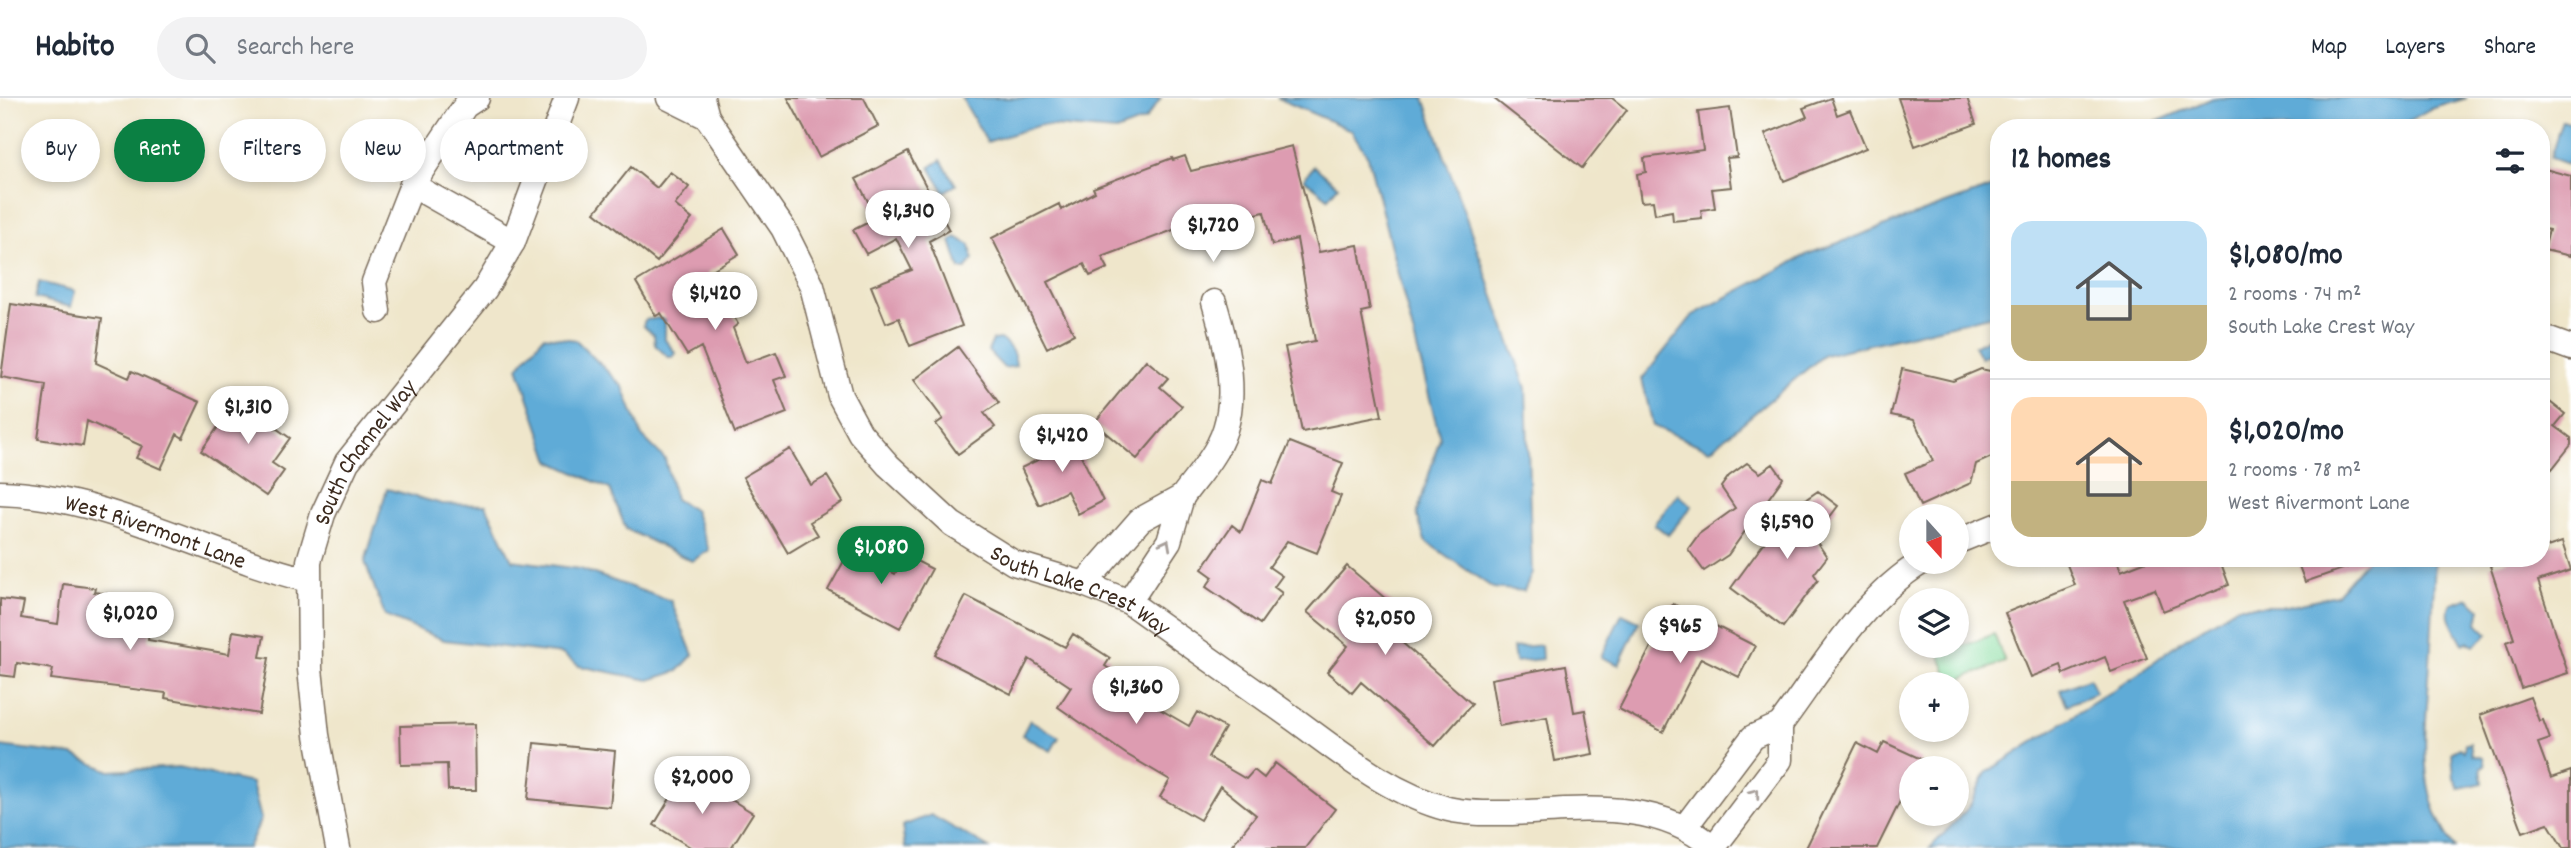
<!DOCTYPE html>
<meta charset="utf-8">
<style>
body{margin:0;font-family:Dekko,sans-serif;background:#f2f2f3;color:#1f2937;height:100vh;display:flex;flex-direction:column;font-size:26px;white-space:nowrap}
*{box-sizing:border-box;margin:0}
p{font-size:23px;color:#747a83}
.icon{flex:none;width:38px;height:38px;fill:none;stroke:currentColor;stroke-width:2;stroke-linecap:round;stroke-linejoin:round}
.map{position:relative;flex:1;overflow:hidden}
.drawer{position:absolute;left:1990px;top:21px;width:560px;height:448px;display:flex;flex-direction:column;background:#fff;border-radius:28px;box-shadow:0 4px 10px #0003}
.drawer>*{flex:none}
.banner{position:absolute;left:21px;top:21px;width:665px;height:63px;display:flex;gap:14px}
.needle{width:46px;rotate:159deg}
.buttons{position:absolute;left:1899px;top:406px;display:grid;gap:14px}
.buttons a{display:grid;place-items:center;width:70px;height:70px;border-radius:50%;background:#fff;box-shadow:0 4px 10px #0003;font-size:35px}
.price{position:absolute;translate:-50% -60px;padding:0 16px;border-radius:24px;background:#fff;color:#222;font-size:23px;line-height:46px;filter:drop-shadow(0 2px 4px #0008)}
.price::after{content:'';position:absolute;left:50%;top:42px;width:21px;height:16px;margin-left:-10px;background:inherit;clip-path:polygon(0 0,100% 0,50% 100%)}
.price.selected{background:#0b8043;color:#fff}
ul{padding:0;list-style:none}
li{display:flex;align-items:center;gap:21px;height:175px;padding:0 21px}
li+li{border-top:2px solid #e0e1e3}
li span{display:grid;place-items:center;flex:none;width:196px;height:140px;border-radius:21px;color:#555}
li>.icon{margin-inline-start:auto}
span .icon{width:84px;height:84px;fill:#fffc;stroke-width:1}
li b{font-size:30px}
h2{display:flex;justify-content:space-between;align-items:center;height:84px;padding:0 21px;font-size:30px}
.tag{padding:0 24px;border-radius:32px;background:#fff;box-shadow:0 4px 10px #0003;font-size:24px;line-height:63px}
.tag.selected{background:#0b8043;color:#fff}
header{display:flex;align-items:center;gap:42px;box-sizing:border-box;height:98px;padding:0 35px;background:#fff;border-bottom:2px solid #e0e1e3}
header strong{font-size:33px}
nav{display:flex;gap:38px;margin-inline-start:auto;font-size:24px}
.search{width:490px;height:63px;background:#f2f2f3;display:flex;align-items:center;gap:18px;box-sizing:border-box;padding:0 24px;border-radius:38px;color:#747a83;font-size:26px}
.map>svg:first-child{display:block}
</style>
<header>
<strong>Habito</strong>
<div class="search"><svg class="icon" aria-label="search" viewBox="0 0 24 24"><circle cx="10" cy="10" r="6"/><path d="M15 15l6 6"/></svg>Search here</div>
<nav><a>Map</a><a>Layers</a><a>Share</a></nav>
</header>
<div class="map">
<svg width="2571" height="750" viewBox="0 0 2571 750">
<rect width="100%" height="100%" fill="#fff"/>
<filter id="ink" filterUnits="userSpaceOnUse"><feTurbulence type="fractalNoise" baseFrequency=".0143" numOctaves="2"/><feDisplacementMap in="SourceGraphic" scale="14" xChannelSelector="R" yChannelSelector="G"/><feConvolveMatrix kernelMatrix="1 2 1 2 8 2 1 2 1" color-interpolation-filters="sRGB"/></filter>
<filter id="wash" filterUnits="userSpaceOnUse"><feTurbulence type="fractalNoise" baseFrequency=".00686" numOctaves="4" result="noise"/><feDisplacementMap in="SourceGraphic" scale="28" xChannelSelector="R" yChannelSelector="G"/><feGaussianBlur stdDeviation="1.57" result="paint"/><feColorMatrix in="noise" values="0 0 0 0 0 0 0 0 0 0 0 0 0 0 0 0 0 1.4 0 .05"/><feComposite in="paint" operator="in"/></filter>
<g filter="url(#wash)">
<rect width="100%" height="100%" fill="#efe6cb"/>
<path fill="#85db9e" stroke="#60825e" stroke-width="2" d="M1994 536 2005 564 1950 585 1940 557Z"/>
<path fill="#5eabd7" stroke="#4c6a7a" stroke-width="2" d="M962 0H1161L1145 22 1116 33 1040 27 987 44Z
M1277 0H1424L1526 290 1532 475 1524 493 1493 490 1425 443 1417 416 1440 340 1368 59 1351 32Z
M2213 0H2467L2430 11 2396 30H2142Z
M2562 22 2571 25V54L2567 66 2550 60Z
M941 62 956 87 944 94 930 69Z
M1314 68 1338 88 1328 100 1304 81Z
M1998 87V216L1824 257 1710 352 1653 328 1642 281 1693 217 1808 156Z
M956 139 970 147 973 161 966 171H960L951 143Z
M39 184 75 193 71 209 35 200Z
M659 220 665 223V242L676 255 673 259H668L655 247 654 237 643 228 645 222Z
M1998 235V251L1981 260 1974 248Z
M544 238 576 242 623 289 642 338 665 361 675 401 694 412 709 452 692 463 626 431 610 391 550 363 518 269Z
M1000 241C1010 248 1015 255 1016 268L1004 270 988 253 993 242Z
M387 391 442 406 486 407 512 462 580 471 671 503 693 557 678 573 649 582 579 568 562 556 444 542 385 518 365 464Z
M1678 396 1692 408 1668 437 1654 426Z
M2368 460H2435C2433 500 2432 539 2429 579 2425 640 2416 697 2455 750H1930L1969 709 1986 675 2139 575 2183 542 2238 508H2287L2336 497Z
M2469 500 2480 510 2477 525 2488 536 2474 548 2467 544 2463 546C2457 534 2444 518 2452 506Z
M1622 516 1639 524 1619 567 1601 559Z
M1541 547 1542 561 1515 564 1513 550Z
M2090 580 2096 595 2067 607 2060 592Z
M1030 622 1059 639 1051 653 1022 637Z
M2470 645 2472 657 2483 660 2485 668 2481 670 2483 685 2459 690 2454 680 2452 654 2460 650 2464 653 2465 646Z
M0 648 73 657 110 673 179 669 252 685 261 721 248 750H0Z
M931 717 989 750H905L902 728Z"/>
<g id="blocks">
<path fill="#dd9cb1" d="M788 0H864L878 28 819 59Z
M1493 0H1612L1627 12 1582 70Z
M1831 0 1837 17 1850 12 1866 50 1784 83 1765 36 1807 19 1803 10Z
M1898 0H1967L1976 26 1915 48Z
M1730 10 1737 59 1727 60 1731 89 1712 91 1715 110 1701 112 1702 120 1673 123 1672 113 1655 116 1653 103 1641 104 1637 76 1646 74 1644 60 1703 52 1698 14Z
M1292 48 1319 154 1358 147 1370 212 1361 214 1382 318 1302 334 1285 249 1315 243 1297 141 1272 147 1264 114 1220 125 1218 115 1102 159 1108 170 1090 178 1084 166 1048 184 1074 236 1047 250 992 140 1059 106 1061 112 1095 94 1093 90 1172 60 1173 62 1185 58 1191 73Z
M908 54 949 132 929 143 962 228 910 248 899 220 886 225 871 188 912 172 896 140 866 156 853 132 877 120 856 81Z
M631 69 657 90 670 74 689 89 675 107 692 121 657 164 595 114Z
M2541 70 2571 78V158L2544 152 2549 132 2541 130Z
M724 131 739 156 707 175 738 226 733 230 746 265 776 254 786 278 774 282 787 315 735 335 701 249 687 257 661 215 656 218 636 184Z
M11 206 102 220 96 265 129 280 132 273 200 304 183 340 177 336 161 371 136 360 142 348 87 323 83 348 38 341 46 287 1 279Z
M958 249 999 305 984 315 995 329 958 356 936 326 943 321 914 282Z
M1146 262 1168 280 1160 289 1182 308 1137 361 1094 325Z
M1998 269V356L1976 366 1971 385 1920 408 1905 375 1933 363 1914 322 1891 317 1902 271 1953 283 1981 271 1990 273Z
M2541 297 2565 316 2555 328 2571 340V347L2552 371 2541 362Z
M240 298 279 326 276 330 290 340 272 365 284 373 266 398 201 353Z
M1068 330 1103 403 1078 416 1067 393 1039 407 1021 370 1048 357 1041 343Z
M1290 344 1343 365 1331 394 1341 398 1317 455 1287 443 1269 469 1282 478 1274 489 1282 495 1260 526 1206 489 1213 479 1202 471 1232 427 1241 434 1262 382 1272 386Z
M790 351 811 387 827 378 843 404 810 424 818 437 788 455 743 379Z
M1747 365 1760 375 1773 366 1783 380 1728 457 1704 473 1688 451 1699 436 1735 410 1721 389 1729 378Z
M1818 393 1838 408 1814 440 1827 459 1814 476 1818 482 1783 529 1731 490 1786 415Z
M2562 444 2571 472 2538 483 2568 575 2521 590 2506 544 2514 541 2490 468 2514 460H2541V451Z
M850 452 895 476 905 457 932 471 900 530 828 492Z
M2075 460H2116L2121 473 2154 460H2219L2229 487 2163 513 2155 491 2124 502 2147 560 2111 574 2105 559 2064 576 2061 567 2031 579 2005 515 2075 487 2066 464Z
M2296 460H2365L2366 463 2305 484Z
M1347 468 1413 524 1398 541 1472 606 1435 648 1361 584 1352 595 1327 574 1348 548 1307 514Z
M63 486 95 490 94 494 153 502 148 542 229 556 233 533 264 538 260 559 269 560 259 616 165 600 166 595 51 581 53 571 17 565 15 579 0 577V501L24 504 21 520 58 526Z
M966 498 1065 549 1073 536 1110 560 1105 568 1141 592 1137 598 1189 628 1197 614 1225 630 1208 659 1246 681 1254 672 1264 680 1275 665 1335 711 1305 750H1230L1256 717 1220 688 1200 722 1160 699 1170 682 1126 656 1058 609 1071 589 1029 561 1011 596 935 557Z
M1673 506 1755 548 1739 579 1701 560 1663 634 1619 611Z
M1566 567 1574 614 1585 612 1593 656 1555 663 1547 619 1499 628 1491 581Z
M2530 599 2539 623 2543 622 2550 641 2538 645 2551 680 2571 673V750H2563L2548 725 2523 734 2480 617Z
M475 626 476 692H448L447 666 401 667 400 628Z
M1884 644 1921 661 1916 670H1911V681L1877 750H1806L1857 645 1878 656Z
M534 645 615 653 610 709 528 701Z
M686 674 753 715 731 750H692L654 727Z"/>
</g>
</g>
<g filter="url(#ink)">
<use href="#blocks" fill-opacity="0" stroke="#7a6c5b" stroke-width="2"/>
<g fill="none" stroke-linecap="round" stroke-linejoin="round">
<defs>
<g id="minor">
<path d="M669 0 707 19 702 0"/>
<path id="s1" d="M707 19 783 130 812 188 840 298 860 335 888 367 952 426 1014 465 1084 486 1129 504C1184 543 1239 582 1294 621 1341 655 1390 696 1448 711 1468 716 1492 715 1512 715 1582 712 1657 700 1714 750"/>
<path d="M412 87 513 144"/>
<path d="M378 213 374 184 412 87 465 8 477 0"/>
<path d="M2541 239 2571 250"/>
<path id="s2" d="M0 395C108 398 204 456 308 482"/>
<path d="M1182 399C1194 382 1210 365 1219 346 1241 303 1227 248 1214 204"/>
<path d="M1956 444 1998 427"/>
<path d="M1084 486 1140 422 1182 399 1169 443 1129 504"/>
<path d="M1780 627C1822 571 1861 501 1922 464"/>
<path d="M1685 729 1753 639 1780 627V662L1714 749"/>
<path id="s3" d="M338 750 317 637 310 571 309 463 323 416 347 364 485 191 513 144 567 0"/>
</g>
</defs>
<use href="#minor" stroke="#7a6c5b" stroke-width="27"/>
<use href="#minor" stroke="#fff" stroke-width="24"/>
</g>
<defs><path id="oneway-chevron" d="M-2-3.5L2.5 0L-2 3.5" fill="none" stroke-width="1.6" stroke-linecap="round" stroke-linejoin="round" transform="scale(1.75)"/></defs>
<g stroke="#a79f9a">
<use href="#oneway-chevron" transform="translate(1166 446) rotate(-62)"/>
<use href="#oneway-chevron" transform="translate(1755 695) rotate(-53)"/>
</g>
</g>
<g text-anchor="middle" stroke-width="7" stroke-linejoin="round" paint-order="stroke">
<g font-size="24" fill="#3b2a1e" stroke="#fff">
<text dy="8" stroke="none"><textPath href="#s3" startOffset="413">South Channel Way</textPath></text>
<text dy="8" stroke="none"><textPath href="#s2" startOffset="161">West Rivermont Lane</textPath></text>
<text dy="8" stroke="none"><textPath href="#s1" startOffset="630">South Lake Crest Way</textPath></text>
</g>
</g>
</svg>
<div class="buttons">
<a><svg class="needle" viewBox="-14 -14 28 28"><path d="M0-13l5 13h-10z" fill="#e53935"/><path d="M0 13l5-13h-10z" fill="#747a83"/></svg></a>
<a><svg class="icon" aria-label="layers" viewBox="0 0 24 24"><path d="M12 4l9 5-9 5-9-5zM3 14l9 5 9-5"/></svg></a>
<a>+</a>
<a>−</a>
</div>
<b class="price" style="left:908px;top:152px">$1,340</b>
<b class="price" style="left:1213px;top:166px">$1,720</b>
<b class="price" style="left:715px;top:234px">$1,420</b>
<b class="price" style="left:248px;top:348px">$1,310</b>
<b class="price" style="left:1062px;top:376px">$1,420</b>
<b class="price" style="left:1787px;top:463px">$1,590</b>
<b class="price selected" style="left:881px;top:488px">$1,080</b>
<b class="price" style="left:130px;top:554px">$1,020</b>
<b class="price" style="left:1385px;top:559px">$2,050</b>
<b class="price" style="left:1680px;top:567px">$965</b>
<b class="price" style="left:1136px;top:628px">$1,360</b>
<b class="price" style="left:702px;top:718px">$2,000</b>
<div class="banner">
<a class="tag">Buy</a>
<a class="tag selected">Rent</a>
<a class="tag">Filters</a>
<a class="tag">New</a>
<a class="tag">Apartment</a>
</div>
<section class="drawer">
<h2>12 homes<svg class="icon" aria-label="filters" viewBox="0 0 24 24"><path d="M4 7h16M4 17h16"/><circle cx="9" cy="7" r="2"/><circle cx="15" cy="17" r="2"/></svg></h2>
<ul>
<li><span style="background:linear-gradient(#bfe0f5 60%,#c2b280 0)"><svg class="icon" aria-label="home" viewBox="0 0 24 24"><path d="M3 11l9-7 9 7M6 9v11h12V9"/></svg></span><div><b>$1,080/mo</b><p>2 rooms · 74 m²</p><p>South Lake Crest Way</p></div></li>
<li><span style="background:linear-gradient(#ffd9b3 60%,#c2b280 0)"><svg class="icon" aria-label="home" viewBox="0 0 24 24"><path d="M3 11l9-7 9 7M6 9v11h12V9"/></svg></span><div><b>$1,020/mo</b><p>2 rooms · 78 m²</p><p>West Rivermont Lane</p></div></li>
</ul>
</section>
</div>
